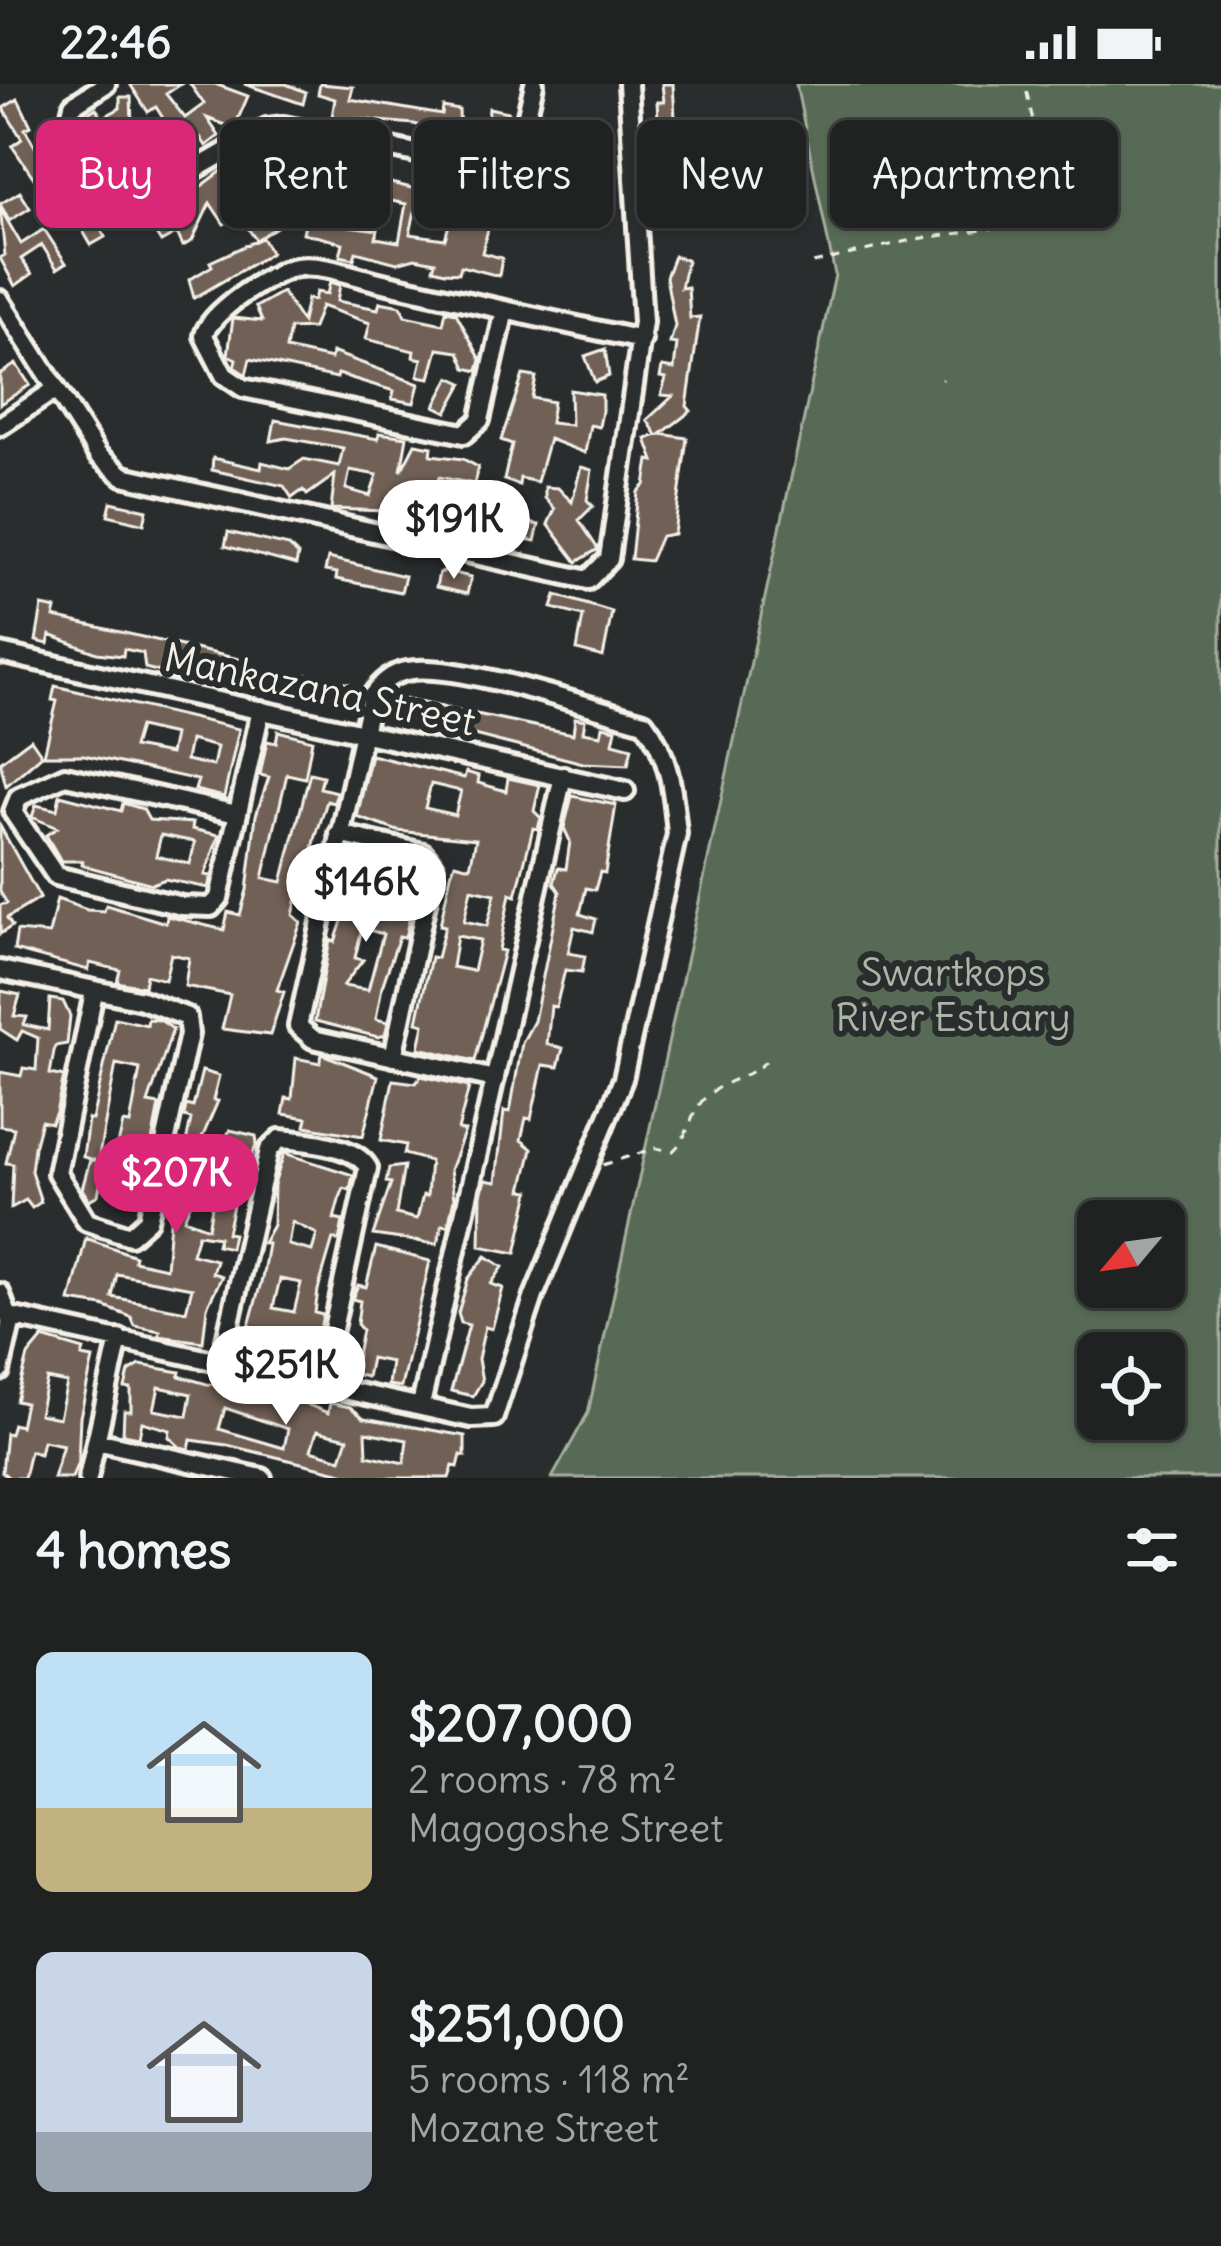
<!DOCTYPE html>
<meta charset="utf-8">
<style>
body{margin:0;font-family:Delius,sans-serif;background:#282a2a;color:#f1f3f6;height:100vh;display:flex;flex-direction:column;font-size:45px;white-space:nowrap}
*{box-sizing:border-box;margin:0}
p{font-size:39px;color:#a2a4a5}
.icon{flex:none;width:66px;height:66px;fill:none;stroke:currentColor;stroke-width:2;stroke-linecap:round;stroke-linejoin:round}
.map{position:relative;height:1394px;overflow:hidden}
.details{display:flex;flex-direction:column;background:#202222;flex:1}
.details>*{flex:none}
.top-card{position:absolute;left:36px;top:36px;width:1149px;height:108px;display:flex;gap:24px}
.needle{width:78px;rotate:241deg}
.tools{position:absolute;left:1077px;top:1116px;display:grid;gap:24px}
.tools a{display:grid;place-items:center;width:108px;height:108px;border-radius:18px;background:#202222;box-shadow:0 3px 9px #0004,0 0 0 3px #3d3f40;font-size:60px}
.price{position:absolute;translate:-50% -102px;padding:0 27px;border-radius:42px;background:#fff;color:#222;font-size:39px;line-height:78px;filter:drop-shadow(0 3px 6px #0008)}
.price::after{content:'';position:absolute;left:50%;top:72px;width:36px;height:27px;margin-left:-18px;background:inherit;clip-path:polygon(0 0,100% 0,50% 100%)}
.price.selected{background:#db2777;color:#fff}
ul{padding:0;list-style:none}
li{display:flex;align-items:center;gap:36px;height:300px;padding:0 36px}
li span{display:grid;place-items:center;flex:none;width:336px;height:240px;border-radius:18px;color:#555}
li>.icon{margin-inline-start:auto}
span .icon{width:144px;height:144px;fill:#fffc;stroke-width:1}
li b{font-size:51px}
h2{display:flex;justify-content:space-between;align-items:center;height:144px;padding:0 36px;font-size:51px}
.chip{padding:0 42px;border-radius:18px;background:#202222;box-shadow:0 3px 9px #0004,0 0 0 3px #3d3f40;font-size:42px;line-height:108px}
.chip.selected{background:#db2777;color:#fff}
.status{display:flex;justify-content:space-between;align-items:center;height:84px;padding:0 60px;background:#202222;direction:ltr}
.status svg{height:33px;fill:currentColor}
.map>svg:first-child{display:block}
</style>
<div class="status"><b>22:46</b><svg viewBox="0 0 49 12"><path d="M0 12V9h3v3zM5 12V6h3v6zM10 12V3h3v9zM15 12V0h3v12zM26 1h20v11H26zM47 4h2v5h-2z"/></svg></div>
<div class="map">
<svg width="1221" height="1394" viewBox="0 0 1221 1394">
<rect width="100%" height="100%" fill="#2a2d2e"/>
<filter id="ink" filterUnits="userSpaceOnUse"><feTurbulence type="fractalNoise" baseFrequency=".00833" numOctaves="2"/><feDisplacementMap in="SourceGraphic" scale="24" xChannelSelector="R" yChannelSelector="G"/><feConvolveMatrix kernelMatrix="1 2 1 2 8 2 1 2 1" color-interpolation-filters="sRGB"/></filter>
<g filter="url(#ink)">
<path fill="#576b55" stroke="#a6ae9e" stroke-width="3" fill-rule="evenodd" d="M796 0H1221V1394H552L588 1329 835 191ZM1098 1137H1164V1203H1098ZM1098 1269H1164V1335H1098Z"/>
<path fill="#716157" stroke="#f4f1e8" stroke-width="3" fill-rule="evenodd" d="M130 0H181L166 10 185 34 204 20 190 0H215L248 12 234 44 207 34 219 52 206 62 201 54 192 72 178 65 164 76 169 84 161 90 146 72 158 65 152 55 166 39 156 23 148 28Z
M244 0H286L306 8 303 20Z
M320 0 353 3 350 15 442 31 443 23 459 26 460 57 436 54 437 47 414 40 332 33 335 15 318 10Z
M662 0H673L676 50H684V104L667 105 663 74 650 75 648 52 659 51 657 18H664Z
M120 13H131L132 40 117 41 123 49 104 61 83 32 96 24 102 34 120 24Z
M18 15 31 42 25 45 55 98 42 106 12 62 22 55 3 24Z
M489 24 508 28 501 70 486 67Z
M300 71 309 86 269 91 273 98 247 115 260 135 284 122 292 121 297 130 256 156 239 131 224 140 210 119 192 157 183 162 177 149 161 158 154 147 176 133 181 141 197 119 191 116 195 107 226 84 235 98 269 78Z
M315 81 479 120 488 111 517 116 515 128 507 132 492 129 482 169 502 174 499 192 461 182 459 189 445 188 433 185 435 178 415 174 397 179 356 168 354 175 340 172 343 159 303 149 307 131 325 139 378 146 376 154 399 158 406 120 387 116 385 126 348 117 346 123 334 120 337 105 311 95ZM416 122 452 130 445 155 410 150Z
M68 86 74 97 85 95 91 105 81 113 105 153 91 161 53 95Z
M20 108 30 124 9 137 0 120Z
M0 124 21 160 44 145 66 179 57 185 42 161 21 175 32 190 15 202 0 174 5 171Z
M262 154 271 169 194 214 189 196 212 182 210 178Z
M674 172 687 176 681 204 688 203 690 234 700 233 687 322 691 327 661 350 687 354 674 450 661 452 650 477 631 475 638 408 645 401 649 376 654 377 646 355 657 351 647 336 673 312 661 311 666 294 660 293 662 283 674 285 677 260 670 259 675 242 666 193Z
M330 198 340 201 337 217 378 225 380 218 401 222 405 232 443 240 446 227 456 229 481 276 478 287 466 284 459 268 438 265 430 294 418 292 422 275 413 273 414 267 366 255 370 239 321 222 313 244 290 245 286 265 331 275 332 268 419 300 414 319 392 315 394 307 338 290 337 294 250 275 246 291 234 283 236 275 228 271 233 234 262 237 256 223 282 208 302 238 307 215 314 216 316 208 327 210Z
M605 265 609 292 595 298 585 272Z
M16 280 30 301 0 320V290Z
M523 291 536 293 532 314 553 318 550 339 571 341 570 306 602 311V327L599 343 590 341 585 369 549 355 537 398 520 394 519 401 504 396 512 360 501 356Z
M450 293 463 299 447 328 435 322Z
M275 336 378 355 379 349 407 353 401 387 415 360 432 363 431 371 463 375 478 383 474 400 439 393 433 419 494 421 506 427 505 434 539 441 535 457 501 450 498 458 483 460 454 451 446 442 386 427 331 425 335 391 307 411 303 406 292 414 284 402 212 386 213 374 261 385 262 378 289 385 304 375 339 382 343 364 286 354 271 357ZM350 386 377 391 370 412 346 405Z
M581 383 592 386 587 416 593 422 579 436 598 465 577 478 548 440 555 425 545 414V403L558 404 572 418Z
M111 418 147 426 144 440 108 431Z
M228 448 289 462 298 471 296 481 225 462Z
M328 474 405 492 401 508 336 495 337 489 325 487Z
M446 487 471 493 467 510 436 503 439 489Z
M556 511 612 528 603 573 577 566 583 532 552 524Z
M42 522 56 525 54 533 252 578 247 601 178 579 175 592 145 584 143 569 124 565 123 572 97 569 50 551 48 560 36 557Z
M304 590 349 600 345 617 299 611Z
M55 602 239 645 224 713 195 706 198 696 84 671H44L57 617 52 616ZM139 643 174 651 170 670 133 663ZM190 656 217 663 213 682 186 676Z
M399 614 573 650 575 634 585 636 583 648 601 651 603 642 616 645 613 659 632 664 628 681 583 679 396 631Z
M278 647 312 656 305 694 287 690 263 794 282 798 310 689 323 692 320 704 337 708 334 719 327 717 316 752 309 781 316 783 312 804 307 813 298 810 293 831 301 838 277 906 284 908 270 951 222 945 230 911 185 902 189 874 171 870 165 896 146 891 144 903 117 898 120 886 90 879 88 886 14 866 17 847 49 850 57 815 87 826 104 827 106 821 166 839 167 832 224 846 228 828 240 831 247 806 256 731 269 693 260 691 267 657 276 659Z
M31 655 42 671 6 702 0 678Z
M371 671 464 694 466 688 479 692 478 699 506 707 508 694 540 701 534 727 541 734 538 745 533 744 516 812 510 810 499 866 504 867 475 977 419 964 424 940 417 938 431 873 437 874 445 842 440 841 451 790 455 779 470 783 476 755 398 747 357 733ZM431 700 461 707 455 731 425 724ZM471 805 495 810 487 842 464 837ZM457 852 480 856 473 887 452 883Z
M60 711 121 727 123 719 143 725 149 736 193 739 192 745 219 751 205 791 211 792 208 804 165 795 152 800 82 781 83 777H61L46 751 57 744 32 733 36 721 57 726ZM161 751 195 758 190 780 156 772Z
M572 712 616 721 605 789 600 788 595 806 586 804 580 830 596 835 593 848 574 843 568 869 585 872 582 888 565 886 556 923 551 922 547 960 563 964 558 983 543 981 531 1035 526 1034 521 1056 532 1065 522 1106 530 1107 516 1169 480 1162 481 1111 485 1096 496 1098 504 1027 510 1028 522 959 534 937 560 808 554 799 558 784 566 785 570 757 564 744Z
M0 742 40 814 7 834 12 842 0 850V821L7 819 0 808Z
M349 772 417 786 418 792 405 854 399 853 382 903 376 935 388 938 385 951 378 953 315 937 330 856 335 858 354 801 343 798ZM362 844 383 850 368 906 343 902 363 876 355 874Z
M1 907 20 911 14 932 27 933 24 941 48 946 50 915 63 917 70 932 67 960 55 962 50 990 64 993 56 1028 51 1039 41 1037 34 1063 31 1087 41 1118 32 1124 26 1116 11 1124 13 1080 6 1079 14 1044 0 1042V988L21 992 23 984 36 986 38 954 22 947 17 956 0 945Z
M115 934 147 941 148 935 160 936 173 945 148 1019 159 1021 150 1068 140 1066 135 1086 120 1082 125 1062 118 1061 123 1039 130 1040 140 985 116 980 98 1077 83 1073 88 1035 92 1036Z
M322 970 378 992 363 1052 305 1042 307 1034 283 1030 286 1014 292 1015 296 974 320 979Z
M202 987 219 992 213 1016 218 1017 199 1061 219 1066 230 1046 256 1052 257 1059 235 1112 227 1149 233 1150 230 1164 217 1161 219 1153 198 1150 192 1170 216 1176 212 1189 222 1192 207 1223 203 1258 159 1252 160 1247 135 1242 131 1233 103 1222 70 1217 86 1154 135 1172 134 1177 166 1184 175 1081 181 1057 186 1059 191 1035 184 1033 186 1021 193 1023ZM204 1088 228 1094 223 1116 214 1112 208 1144 184 1135ZM117 1190 192 1204 186 1227 112 1213Z
M421 992 469 1003 458 1046 465 1047 450 1086 454 1115 448 1142 442 1141 437 1160 373 1151 391 1099 386 1098 389 1084 404 1082 396 1130 417 1135 423 1111 427 1112 430 1077 404 1070 406 1061 381 1056 393 996 416 999Z
M284 1069 353 1091 350 1106 344 1104 339 1116 334 1135 343 1137 339 1157 333 1155 318 1206 315 1229 323 1231 316 1262 309 1260 297 1280 244 1259 262 1195 268 1160 263 1159 273 1141 274 1101ZM292 1138 317 1150 312 1167 288 1161ZM280 1195 301 1199 294 1228 273 1224Z
M90 1076 105 1078 98 1111 89 1116 82 1105Z
M376 1163 430 1177 401 1303 388 1301 391 1278 371 1274 367 1293 353 1290 362 1246 357 1240 360 1217 352 1215 358 1201 366 1203Z
M486 1172 503 1183 491 1200 503 1204 492 1245 485 1243 478 1275 482 1297 473 1312 451 1307 469 1241 461 1239 458 1229 468 1195Z
M43 1254 84 1266 82 1273 93 1275 80 1333 78 1378 72 1394H53L63 1361 43 1357 40 1370 30 1367 24 1394H9L2 1388 6 1349 10 1350 13 1340 20 1342 25 1319 16 1317 28 1272ZM47 1295 67 1299 59 1334 39 1330Z
M140 1281 180 1288 179 1292 207 1300 262 1302 328 1329 330 1319 350 1323 364 1334 465 1352V1372L461 1371 458 1383 453 1382 449 1394H363L227 1361 191 1356 189 1365 180 1363 169 1353 170 1346 142 1338 139 1353 123 1350 124 1327H131V1305L125 1304 129 1288ZM159 1303 191 1310 187 1332 154 1326ZM225 1324 288 1345 284 1364 219 1345ZM317 1347 348 1354 341 1375 311 1366ZM366 1348 407 1356 404 1379 367 1371Z"/>
<g fill="none" stroke-linecap="round" stroke-linejoin="round">
<defs>
<path id="minor" d="M106 0 73 21 68 42 109 111 130 123 267 44 284 42 504 87 518 70 534 0
M0 216 98 371 123 392 588 496 609 475 643 238 628 0
M505 226 480 336 464 350 243 304 224 291 204 252C208 229 273 186 297 183 325 179 361 195 388 200 473 219 557 238 642 256
M0 342 56 305
M0 569 625 707
M237 730 65 692 19 713 13 728 56 792 182 822 211 823 219 814 261 626
M339 750 423 769 434 782 393 973
M0 886 142 916 187 933 189 950 148 1136 130 1152 87 1138 57 1089 94 908
M0 1209 11 1239 0 1287
M10 1232 471 1334 494 1333 534 1212 623 995 677 750C673 708 670 671 644 638 591 624 454 577 407 587 390 590 381 600 371 613L298 942 313 955 495 995
M221 1278 269 1066 280 1055C305 1057 356 1061 368 1084L321 1300
M421 1321 563 692
M96 1357 262 1394
M88 1394 119 1255"/>
</defs>
<use href="#minor" stroke="#f4f1e8" stroke-width="26"/>
<path stroke="#f4f1e8" stroke-width="3" stroke-dasharray="9 9" stroke-linecap="butt" d="M813 179 916 155 1027 140 1026 80 1033 37 1025 0
M942 296 943 295
M603 1081 655 1064 673 1067C689 1053 689 1032 703 1016 723 994 751 995 769 974"/>
<use href="#minor" stroke="#2a2d2e" stroke-width="16"/>
</g>
</g>
<g text-anchor="middle" stroke-width="12" stroke-linejoin="round" paint-order="stroke">
<g font-size="39" fill="#f4f1e8" stroke="#2a2d2e">
<text transform="translate(320 605) rotate(12)" y="14">Mankazana Street</text>
</g>
<g font-size="39" fill="#adb5a6" stroke="#2a2d2e">
<text x="953" y="902">Swartkops<tspan x="953" dy="45">River Estuary</tspan></text>
</g>
</g>
</svg>
<div class="tools">
<a><svg class="needle" viewBox="-14 -14 28 28"><path d="M0-13l5 13h-10z" fill="#e53935"/><path d="M0 13l5-13h-10z" fill="#a2a4a5"/></svg></a>
<a><svg class="icon" aria-label="locate" viewBox="0 0 24 24"><circle cx="12" cy="12" r="6"/><path d="M12 2v4M12 18v4M2 12h4M18 12h4"/></svg></a>
</div>
<b class="price" style="left:454px;top:498px">$191K</b>
<b class="price" style="left:366px;top:861px">$146K</b>
<b class="price selected" style="left:176px;top:1152px">$207K</b>
<b class="price" style="left:286px;top:1344px">$251K</b>
<div class="top-card">
<a class="chip selected">Buy</a>
<a class="chip">Rent</a>
<a class="chip">Filters</a>
<a class="chip">New</a>
<a class="chip">Apartment</a>
</div>
</div>
<section class="details">
<h2>4 homes<svg class="icon" aria-label="filters" viewBox="0 0 24 24"><path d="M4 7h16M4 17h16"/><circle cx="9" cy="7" r="2"/><circle cx="15" cy="17" r="2"/></svg></h2>
<ul>
<li><span style="background:linear-gradient(#bfe0f5 65%,#c2b280 0)"><svg class="icon" aria-label="home" viewBox="0 0 24 24"><path d="M3 11l9-7 9 7M6 9v11h12V9"/></svg></span><div><b>$207,000</b><p>2 rooms · 78 m²</p><p>Magogoshe Street</p></div></li>
<li><span style="background:linear-gradient(#c9d6e8 75%,#9aa5b1 0)"><svg class="icon" aria-label="home" viewBox="0 0 24 24"><path d="M3 11l9-7 9 7M6 9v11h12V9"/></svg></span><div><b>$251,000</b><p>5 rooms · 118 m²</p><p>Mozane Street</p></div></li>
</ul>
</section>
